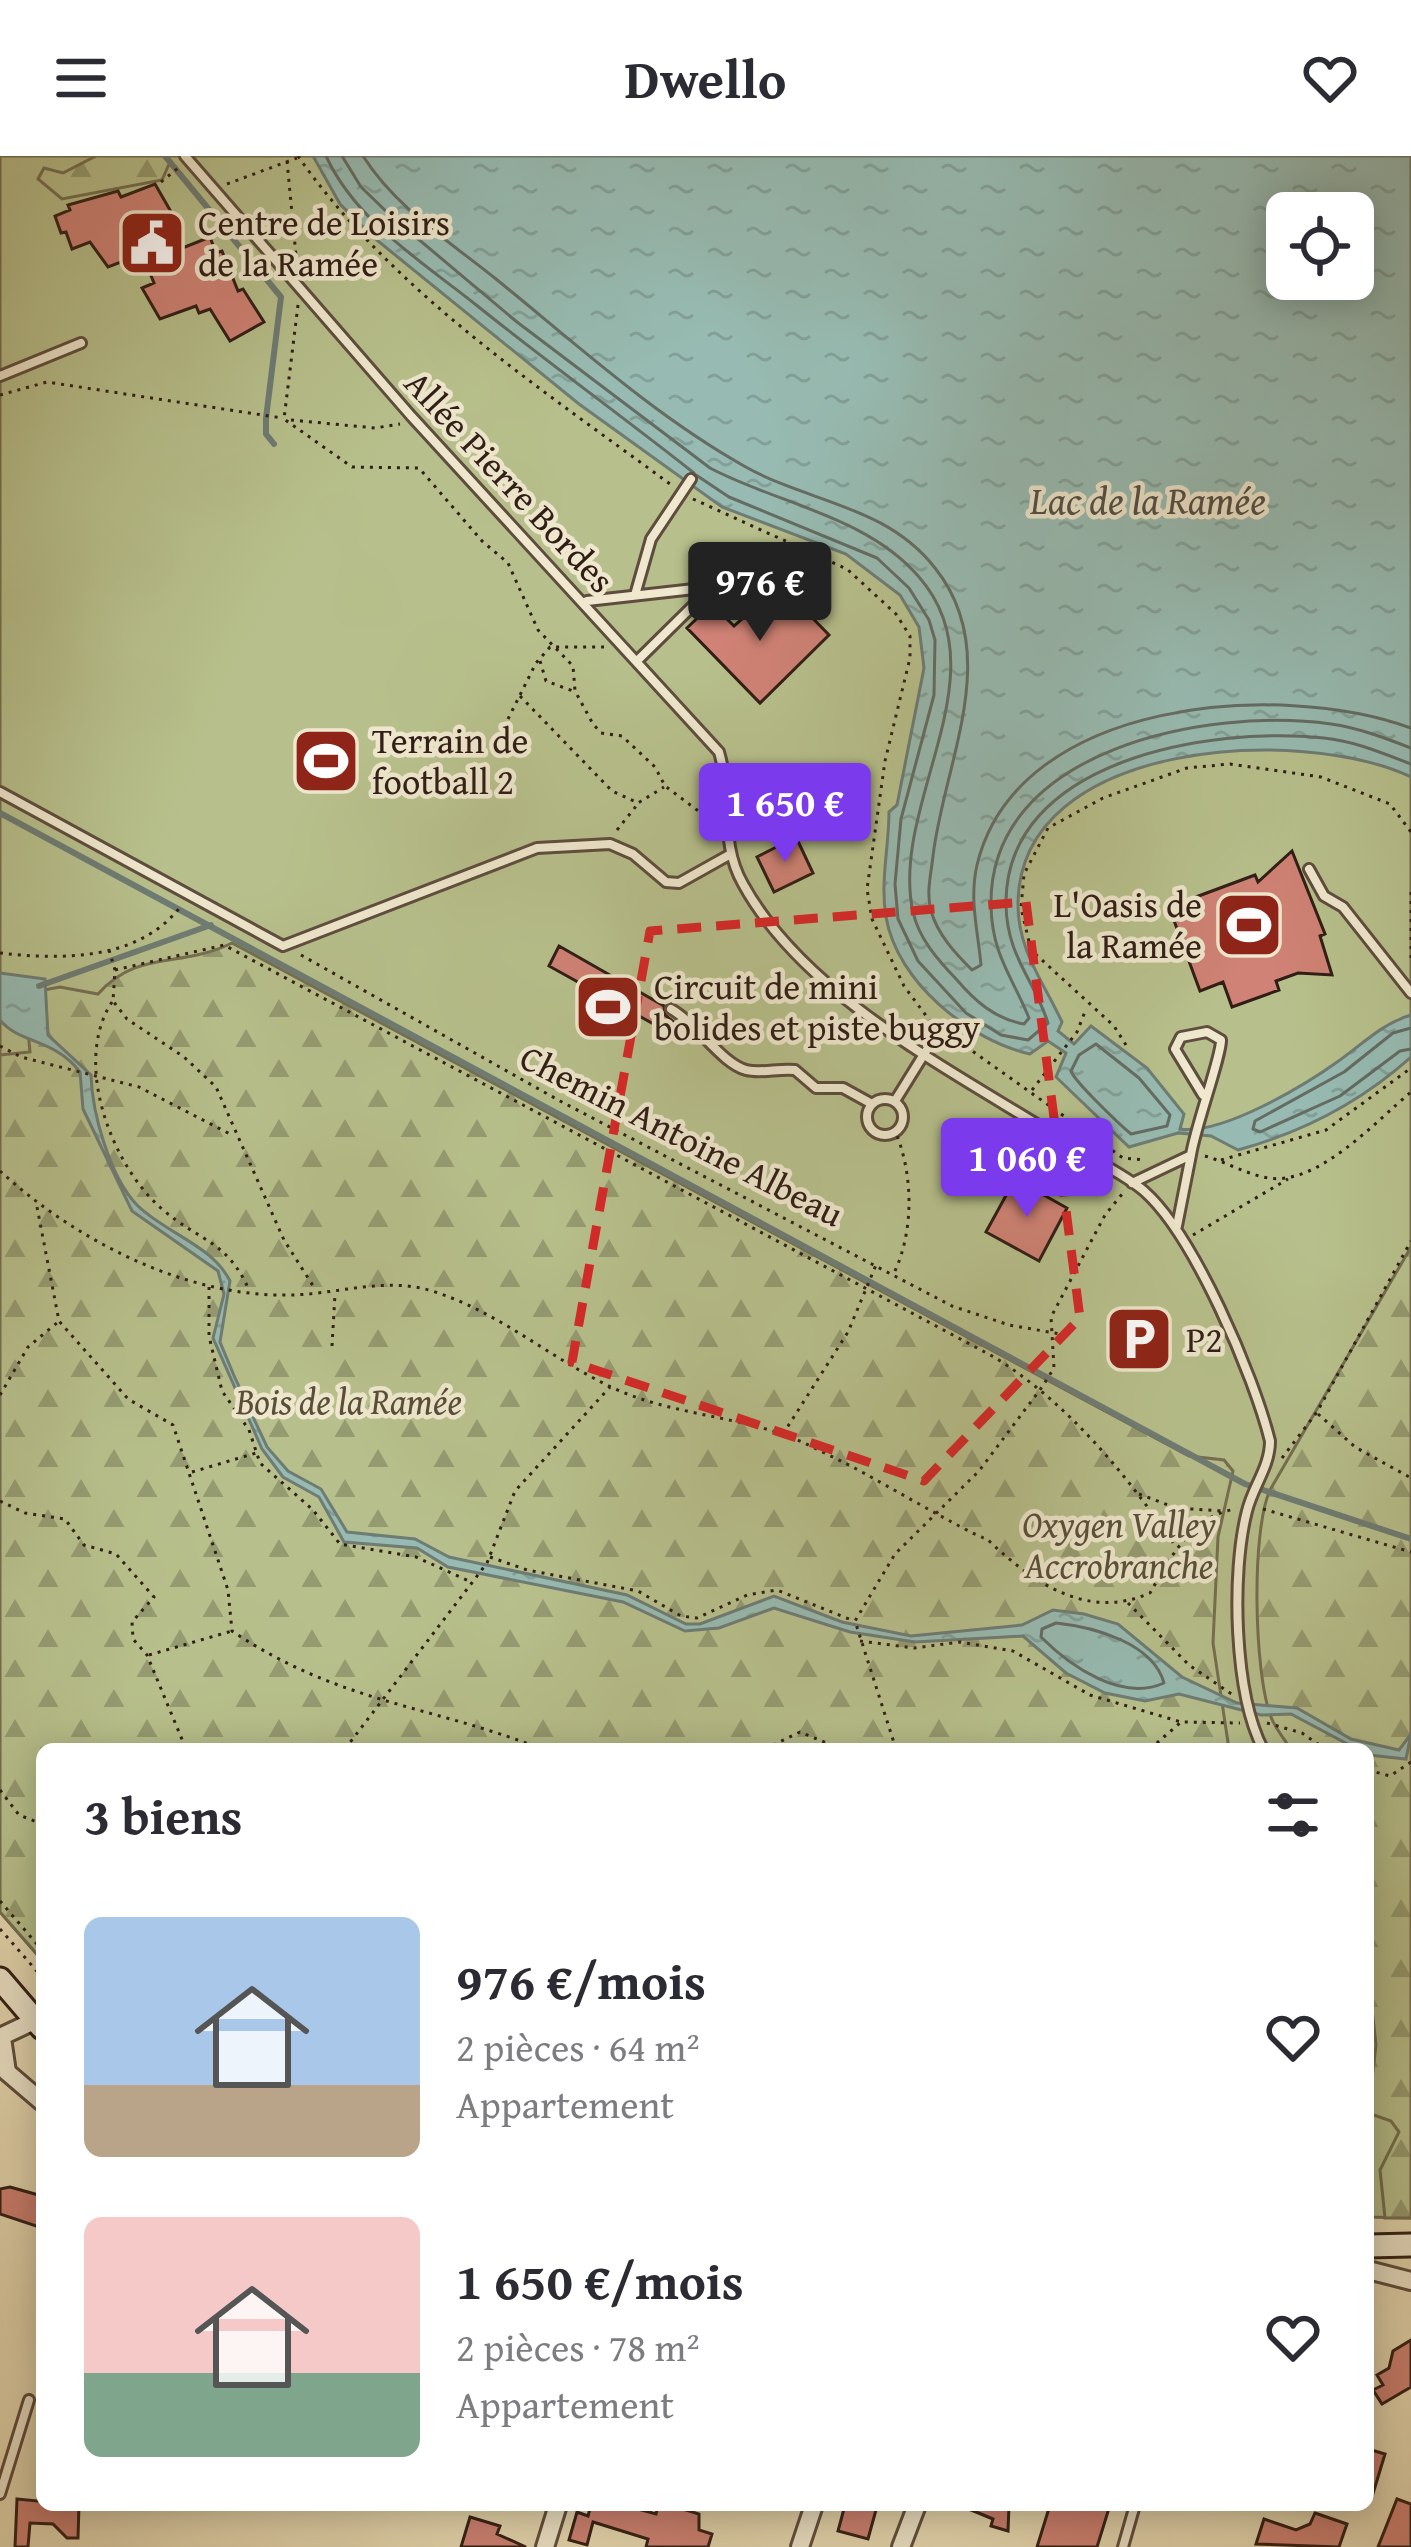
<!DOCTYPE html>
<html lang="fr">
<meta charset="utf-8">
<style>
body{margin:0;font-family:"Gentium Book Plus",serif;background:#f7f7f7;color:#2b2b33;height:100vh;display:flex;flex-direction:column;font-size:45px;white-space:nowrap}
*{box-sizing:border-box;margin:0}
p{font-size:39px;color:#7c7c81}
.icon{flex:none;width:66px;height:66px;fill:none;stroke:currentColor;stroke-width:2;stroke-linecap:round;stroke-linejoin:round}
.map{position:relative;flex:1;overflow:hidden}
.side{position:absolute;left:36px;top:1587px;width:1338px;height:768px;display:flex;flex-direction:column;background:#fff;border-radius:18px;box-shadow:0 6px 30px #0003}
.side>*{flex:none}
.tools{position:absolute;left:1266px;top:36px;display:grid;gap:24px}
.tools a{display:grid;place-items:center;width:108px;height:108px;border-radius:18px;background:#fff;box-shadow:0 6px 30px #0003;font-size:60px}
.price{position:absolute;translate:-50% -102px;padding:0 27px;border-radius:12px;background:#7c3aed;color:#fff;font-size:39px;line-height:78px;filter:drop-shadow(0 3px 6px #0008)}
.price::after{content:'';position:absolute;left:50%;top:72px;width:36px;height:27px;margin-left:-18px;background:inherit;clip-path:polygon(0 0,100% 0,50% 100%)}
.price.on{background:#222;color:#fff}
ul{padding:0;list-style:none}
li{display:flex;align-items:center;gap:36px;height:300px;padding:0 48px}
li span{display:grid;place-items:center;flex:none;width:336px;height:240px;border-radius:18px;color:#555}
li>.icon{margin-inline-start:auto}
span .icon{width:144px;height:144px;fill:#fffc;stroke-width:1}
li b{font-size:51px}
h2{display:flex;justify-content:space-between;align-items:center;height:144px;padding:0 48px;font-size:51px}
header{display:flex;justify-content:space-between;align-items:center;height:156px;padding:0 48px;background:#fff;font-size:54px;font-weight:700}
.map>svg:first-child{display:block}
</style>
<header><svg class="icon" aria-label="menu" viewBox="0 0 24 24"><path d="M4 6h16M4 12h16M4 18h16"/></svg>Dwello<svg class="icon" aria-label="heart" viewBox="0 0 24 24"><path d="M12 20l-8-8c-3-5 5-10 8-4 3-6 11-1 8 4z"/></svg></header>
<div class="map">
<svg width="1411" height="2391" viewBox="0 0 1411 2391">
<defs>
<pattern id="forest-firs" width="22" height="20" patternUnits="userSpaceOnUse" patternTransform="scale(3)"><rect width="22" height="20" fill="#b7c08c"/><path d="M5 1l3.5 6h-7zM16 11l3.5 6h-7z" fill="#959b71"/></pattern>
<pattern id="water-ripples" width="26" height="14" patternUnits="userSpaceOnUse" patternTransform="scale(3)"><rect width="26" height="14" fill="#97bbb2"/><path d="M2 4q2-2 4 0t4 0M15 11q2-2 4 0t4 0" fill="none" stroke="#82a098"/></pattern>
</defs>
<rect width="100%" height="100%" fill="#e7dbb4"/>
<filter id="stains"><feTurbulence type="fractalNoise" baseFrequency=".00167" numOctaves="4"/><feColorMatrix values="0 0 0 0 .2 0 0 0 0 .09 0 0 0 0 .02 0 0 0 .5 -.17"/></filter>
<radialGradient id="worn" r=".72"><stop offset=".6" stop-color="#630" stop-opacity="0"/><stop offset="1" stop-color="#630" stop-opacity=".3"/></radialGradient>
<path fill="#b7c08c" stroke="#746f51" stroke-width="3" fill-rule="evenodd" d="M0 0H1411V2062L1368 2061V1593H42V1804L0 1756ZM1287 57H1353V123H1287Z"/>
<path fill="url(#forest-firs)" stroke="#746f51" stroke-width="3" d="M96 0H166L170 6 162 24 62 43 38 23 44 12 63 17Z
M232 787 1189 1300 1224 1304 1233 1315 1218 1381 1213 1487 1229 1593H42V1804L0 1756V899L30 896 27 864 33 836 60 831 98 838C138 793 179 813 232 787Z
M1411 1091V2062H1385L1380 2014 1399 1976 1391 1965 1368 1957 1376 1889 1368 1816V1593H1291C1284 1583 1275 1572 1271 1561 1254 1517 1251 1376 1270 1334Z"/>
<path fill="url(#water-ripples)" stroke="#6e7c74" stroke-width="3" fill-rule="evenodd" d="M313 0H1411V621C1302 569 1021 583 1018 746 1017 793 1043 825 1062 866L1058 875 1074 888 1091 870 1147 912 1184 958 1180 973C1222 979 1304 930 1340 904 1365 886 1382 868 1411 859V901C1361 946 1303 976 1238 994L1211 980 1178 977 1129 991 1056 921 1066 897 1048 885 1030 898C969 884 897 826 886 761 880 726 889 691 889 656L897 649 924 512 919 471 900 439 846 398 722 351 579 248 373 81 340 48ZM1287 57H1353V123H1287Z
M0 817 45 823 48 879 91 919C92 957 110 1021 137 1049 165 1077 212 1089 230 1125L220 1186 235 1222 267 1291 288 1315 321 1333 347 1376 415 1383 449 1401 627 1439 686 1468H700L774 1440 842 1466 911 1480 1022 1469 1053 1454 1084 1458 1118 1468 1182 1521 1237 1547 1297 1552 1351 1583 1399 1594 1411 1578 1406 1603 1368 1599V1593H1357L1291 1558 1261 1559 1179 1538 1145 1545 1105 1537 1066 1517 1023 1480 915 1486 850 1476 774 1452 719 1472 685 1475 623 1446 448 1411 417 1392 344 1386 319 1341 283 1321 262 1293 213 1182 224 1138 218 1115 132 1055 83 953 80 916C54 882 19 888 0 864Z"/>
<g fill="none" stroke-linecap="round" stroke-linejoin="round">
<path stroke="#646c64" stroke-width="3" d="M326 0C356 65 421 105 475 148 547 206 622 260 694 317
M342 0 361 31 392 61 517 166 710 312C778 348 867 360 919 421 1004 518 889 648 913 756 919 783 938 804 957 824 975 845 995 863 1024 868L1029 862C1012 820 992 799 991 750 988 592 1210 551 1331 568 1359 572 1385 582 1411 592
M363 0C395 51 450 86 496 123 576 188 655 260 744 310 809 347 886 349 935 412 1004 498 944 606 933 700 931 719 926 736 931 755 938 779 955 797 972 814L981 809C978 775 969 744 977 709 1017 542 1280 524 1411 572
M696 319 729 341 877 402 909 432 929 464 935 484 934 539 901 663 895 728 898 763 918 805 966 857 1001 879 1028 884 1048 867C1034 823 1007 801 1006 749 1004 603 1212 570 1324 582 1354 585 1382 597 1411 608
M1411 872 1393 877 1344 916 1255 965 1253 973 1260 976 1340 940 1400 895 1411 893
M1096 888 1139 922 1170 959 1167 970 1131 978C1119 968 1074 925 1071 915L1079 899Z
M1056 1467C1094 1471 1153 1487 1164 1527 1122 1546 1071 1511 1041 1481L1042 1473Z"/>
<path stroke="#6e7c74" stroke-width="6" d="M165 0 281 141 266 262V278L274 288
M0 657 1245 1328 1411 1383
M39 830 211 769"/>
</g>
<path fill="#cf8275" stroke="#301e16" stroke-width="3" d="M155 28 174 61 163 65 175 95 210 81 216 97 222 95 238 135 243 133 264 166 230 185 210 153 199 157 196 150 160 163 142 132 154 127 142 98 108 111 90 86 72 93 66 76 61 77 55 60 70 54 68 49 118 35 121 41Z
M792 441 829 479 760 547 687 472 712 448 734 470 757 450 768 464Z
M796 681 813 717 774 736 757 701Z
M1292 695 1325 778 1320 780 1332 819 1298 817 1276 825 1279 834 1232 851 1223 826 1200 835 1169 751 1255 719 1258 726Z
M559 790 664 850 665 859 690 879 686 886 549 810Z
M1015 1023 1067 1052 1039 1105 986 1076Z
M10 2031 42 2040V2072L0 2058V2033Z
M1411 2184V2231L1382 2248 1373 2234 1383 2229 1377 2219 1389 2212 1393 2195Z
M1368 2293 1385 2298 1372 2341H1368Z
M17 2343 79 2349 78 2382H67L53 2368 30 2367 28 2391H15Z
M1397 2343 1411 2348V2391H1378Z
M591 2349H623L656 2358 658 2349H670L699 2358V2374L712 2378 708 2391H646L648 2383 593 2366 587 2389 569 2384 577 2356 588 2360Z
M845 2349 876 2354 868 2383 838 2375Z
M959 2349H1009L1008 2375 991 2370 993 2363Z
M1050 2349H1110L1097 2391H1037Z
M1315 2357 1347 2368 1339 2391 1256 2388 1264 2363 1296 2374 1310 2368Z
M470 2361 500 2370 497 2378 526 2391H461Z"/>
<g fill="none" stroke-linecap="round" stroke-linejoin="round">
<defs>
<path id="service" d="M185 0 412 261 719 596C733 644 719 686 743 728 807 845 965 921 1075 992 1097 1006 1124 1018 1144 1035 1194 1079 1254 1220 1270 1285 1270 1311 1253 1330 1247 1355 1231 1417 1234 1537 1263 1593
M0 220 81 187
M712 431 759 426
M635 439 651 383 691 323
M587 445 712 431 639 503
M0 636 283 790 537 692 610 688 633 698 666 726 679 727 729 699
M1309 713 1324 740 1343 751 1411 837
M671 853C699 869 721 907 746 914 761 918 779 912 795 914L816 932H843L872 948
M867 961a18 18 0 1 1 36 0a18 18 0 1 1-36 0Z
M895 945 926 895
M1132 1027 1191 999C1195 972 1222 898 1221 884L1207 876 1181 881 1175 893 1203 939
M1177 1070 1191 999
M0 2338 29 2244
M1123 2391 1135 2349"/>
<path id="minor" d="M0 1881 36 1864
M2 1882 7 1916 42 1946
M1368 2114 1411 2125
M545 2391 558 2349
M800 2391 814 2349
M901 2391 917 2349"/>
<path id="secondary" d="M0 1823 42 1872
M1368 2090 1411 2089"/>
</defs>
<use href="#service" stroke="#5e4d3e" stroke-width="14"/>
<use href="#minor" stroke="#5e4d3e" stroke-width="22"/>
<use href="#secondary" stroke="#301e16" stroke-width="27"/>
<path stroke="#301e16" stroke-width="3" stroke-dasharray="3 6" stroke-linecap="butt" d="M298 0C391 134 540 232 670 328
M287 5 297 110
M161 26 178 12
M227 28 297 2
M298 149 284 263 352 311 419 312 482 385 508 407 538 474 573 510 575 535 593 568 601 577 622 580 655 611 665 630 713 666
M0 239 47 226 282 262
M291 264 375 272 400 268
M693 343 847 413 896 458 910 480V502L885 605 867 733 872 763 904 830 930 865 1123 1002 1144 1004
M540 505 546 525 573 535
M520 540 612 635 638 647 664 631
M508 563 536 507 550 491H604
M617 674 637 649
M1411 736V802
M109 794 115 814 113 845 127 863 184 901 216 931 284 1084 315 1133
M0 797C62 804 139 805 181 750
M301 799 560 945 952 1150 1009 1169 1072 1180
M115 814 224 789 994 1201C1068 1247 1127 1319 1176 1391
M112 846C72 907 112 1010 162 1053 200 1086 227 1084 249 1134
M1126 889 1114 870 1031 794 1021 752 1024 718 1048 672 1103 642 1187 612 1230 608 1321 621 1390 648 1411 676
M0 890 21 901 139 931 232 979
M1032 934 1077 876 1086 853
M1205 1000C1226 1006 1246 1018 1268 1022 1318 1030 1376 965 1411 936
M1221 1004 1326 974 1411 912
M0 1015C74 1083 184 1141 288 1139 336 1139 384 1120 432 1135 497 1155 549 1201 609 1230 664 1257 728 1259 785 1279 804 1286 824 1297 843 1306 866 1317 976 1382 987 1383 1032 1426 1087 1465 1150 1437 1171 1401 1191 1360 1236 1353
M37 1051 59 1165 128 1243 173 1269 228 1434 232 1475C339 1547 430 1549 542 1593
M1193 1079 1288 1023
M895 1115C914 1073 913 1019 896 977
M209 1131V1180L222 1235 249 1274 260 1307 313 1354 340 1388 416 1401 471 1426
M332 1190 335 1138
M0 1239 28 1191 58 1166
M1318 1258 1355 1291 1411 1322
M783 1278 848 1176 876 1109
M1282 1302 1317 1256 1411 1085
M192 1316 256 1297
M1139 1338 1176 1352 1223 1355
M0 1345 25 1357 65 1363 84 1389 116 1398 154 1441 132 1466 133 1483 147 1499 186 1593
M1263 1353 1411 1396
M490 1401 527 1414 638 1435 681 1460 697 1462 747 1439 777 1434 854 1465
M1128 1447 1189 1509 1233 1539
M860 1485 914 1492 960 1486 1013 1495 1090 1539 1181 1566 1240 1567
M149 1499 232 1475
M1267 1567 1302 1577 1325 1593
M345 1593 487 1407 515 1335 610 1231
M765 1593 800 1576 841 1593
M896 1593 855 1465 895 1398 979 1315 1042 1231 1054 1212 1051 1161 1105 1059 1123 1037
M1150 1593 1180 1567
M1368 1614 1390 1620 1411 1606
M0 1634 19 1659 42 1668
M0 1745 42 1794
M0 1773 42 1821"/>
<use href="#service" stroke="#efe8ce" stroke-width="8"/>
<use href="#minor" stroke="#efe8ce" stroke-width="16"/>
<use href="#secondary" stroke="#efe8ce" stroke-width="21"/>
</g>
<path fill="none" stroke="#d62828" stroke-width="9" stroke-dasharray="24 15" stroke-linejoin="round" d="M1026 746 1080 1162 924 1325 572 1206 650 775Z"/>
<defs>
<symbol id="civic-square" viewBox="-11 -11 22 22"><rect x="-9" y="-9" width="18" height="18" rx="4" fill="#8f2418" stroke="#efe8ce"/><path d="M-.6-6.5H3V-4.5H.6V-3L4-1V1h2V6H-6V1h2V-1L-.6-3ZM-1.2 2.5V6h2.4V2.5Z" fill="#fff"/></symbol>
<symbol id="stadium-square" viewBox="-11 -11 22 22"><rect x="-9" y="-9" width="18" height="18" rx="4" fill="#8f2418" stroke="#efe8ce"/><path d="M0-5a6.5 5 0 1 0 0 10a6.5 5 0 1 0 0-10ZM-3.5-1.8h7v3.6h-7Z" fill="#fff"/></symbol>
<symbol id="parking-square" viewBox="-11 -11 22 22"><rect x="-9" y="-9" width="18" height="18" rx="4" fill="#8f2418" stroke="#efe8ce"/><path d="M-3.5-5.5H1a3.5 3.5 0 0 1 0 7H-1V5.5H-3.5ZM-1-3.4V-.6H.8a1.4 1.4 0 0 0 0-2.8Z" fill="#fff"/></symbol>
</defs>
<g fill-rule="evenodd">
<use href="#civic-square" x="114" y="49" width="76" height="76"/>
<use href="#stadium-square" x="288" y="567" width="76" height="76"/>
<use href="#stadium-square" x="1211" y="731" width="76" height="76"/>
<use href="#stadium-square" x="570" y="813" width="76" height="76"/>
<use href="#parking-square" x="1101" y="1145" width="76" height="76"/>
</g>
<g text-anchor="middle" stroke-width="9" stroke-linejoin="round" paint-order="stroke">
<g font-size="36" fill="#301e16" stroke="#efe8ce" text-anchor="start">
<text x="198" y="79">Centre de Loisirs<tspan x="198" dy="41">de la Ramée</tspan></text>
<text x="372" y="597">Terrain de<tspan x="372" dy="41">football 2</tspan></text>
<text x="1202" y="761" text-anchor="end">L'Oasis de<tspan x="1202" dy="41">la Ramée</tspan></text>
<text x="654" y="843">Circuit de mini<tspan x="654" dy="41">bolides et piste buggy</tspan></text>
<text x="1186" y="1196">P2</text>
</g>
<g font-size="36" fill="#301e16" stroke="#efe8ce">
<text transform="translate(510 325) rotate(47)" y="13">Allée Pierre Bordes</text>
<text transform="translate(682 979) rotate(27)" y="13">Chemin Antoine Albeau</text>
</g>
<g font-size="36" font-style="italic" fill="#584f39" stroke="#efe8ce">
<text x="349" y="1258">Bois de la Ramée</text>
<text x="1119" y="1381">Oxygen Valley<tspan x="1119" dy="41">Accrobranche</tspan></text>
</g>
<g font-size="39" font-style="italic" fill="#4f4d45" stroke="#efe8ce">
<text x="1148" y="358">Lac de la Ramée</text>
</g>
</g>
<rect width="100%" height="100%" filter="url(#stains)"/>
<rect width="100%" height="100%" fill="url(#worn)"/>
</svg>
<div class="tools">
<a><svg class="icon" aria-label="locate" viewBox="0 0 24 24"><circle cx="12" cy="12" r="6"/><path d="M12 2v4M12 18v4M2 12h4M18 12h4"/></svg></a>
</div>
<b class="price on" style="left:760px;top:488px">976 €</b>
<b class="price" style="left:785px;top:709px">1 650 €</b>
<b class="price" style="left:1027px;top:1064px">1 060 €</b>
<section class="side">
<h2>3 biens<svg class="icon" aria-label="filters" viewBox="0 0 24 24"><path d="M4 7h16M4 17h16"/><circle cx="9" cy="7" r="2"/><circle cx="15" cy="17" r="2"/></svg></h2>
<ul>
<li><span style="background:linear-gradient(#a9c7e8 70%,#b9a48a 0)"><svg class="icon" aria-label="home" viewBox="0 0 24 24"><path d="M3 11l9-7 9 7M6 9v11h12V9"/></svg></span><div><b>976 €/mois</b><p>2 pièces · 64 m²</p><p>Appartement</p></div><svg class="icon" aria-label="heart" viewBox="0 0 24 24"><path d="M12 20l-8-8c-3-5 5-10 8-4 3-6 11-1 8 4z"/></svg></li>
<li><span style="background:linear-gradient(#f6c9c9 65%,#7fa58c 0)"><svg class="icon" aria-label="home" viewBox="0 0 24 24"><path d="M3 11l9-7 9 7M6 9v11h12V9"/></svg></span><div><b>1 650 €/mois</b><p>2 pièces · 78 m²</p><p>Appartement</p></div><svg class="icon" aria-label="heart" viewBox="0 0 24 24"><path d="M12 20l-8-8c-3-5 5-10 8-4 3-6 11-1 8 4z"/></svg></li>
</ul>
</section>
</div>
